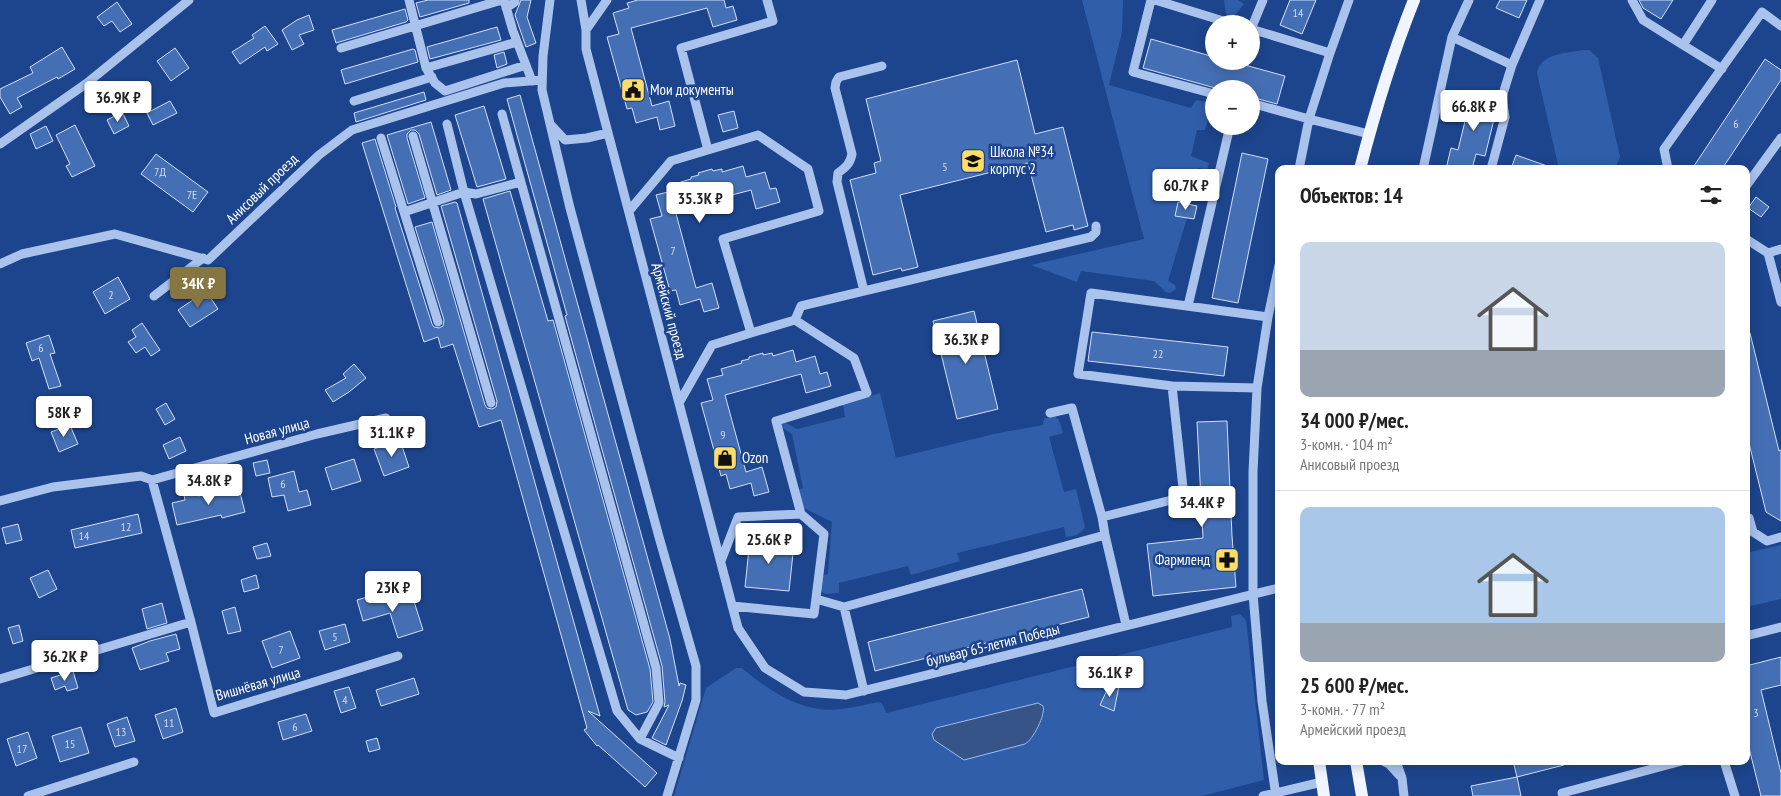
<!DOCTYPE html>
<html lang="ru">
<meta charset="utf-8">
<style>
body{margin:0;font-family:"PT Sans Narrow",sans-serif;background:#f2f2f2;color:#222;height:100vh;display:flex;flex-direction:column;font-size:19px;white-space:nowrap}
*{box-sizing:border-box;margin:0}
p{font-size:16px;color:#767676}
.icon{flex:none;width:28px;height:28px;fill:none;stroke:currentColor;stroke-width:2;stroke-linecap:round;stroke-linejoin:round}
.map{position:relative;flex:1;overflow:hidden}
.side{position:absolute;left:1275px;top:165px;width:475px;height:600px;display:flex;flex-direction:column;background:#fff;border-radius:10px;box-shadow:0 2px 12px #0003}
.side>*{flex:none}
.tools{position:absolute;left:1205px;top:15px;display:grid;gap:10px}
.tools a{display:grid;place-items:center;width:55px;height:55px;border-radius:50%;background:#fff;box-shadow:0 2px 12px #0003;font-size:25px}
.price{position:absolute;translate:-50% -42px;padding:0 11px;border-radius:5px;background:#fff;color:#222;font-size:16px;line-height:32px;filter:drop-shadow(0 1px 2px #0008)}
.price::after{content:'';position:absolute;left:50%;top:30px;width:15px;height:11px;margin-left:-8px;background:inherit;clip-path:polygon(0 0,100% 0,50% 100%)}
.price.on{background:#857642;color:#fff}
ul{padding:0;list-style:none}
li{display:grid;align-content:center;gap:10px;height:265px;padding:0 25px}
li+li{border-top:1px solid #e0e0e0}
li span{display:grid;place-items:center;height:155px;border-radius:10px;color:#555}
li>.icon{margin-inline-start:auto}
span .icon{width:90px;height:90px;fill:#fffc;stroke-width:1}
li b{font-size:21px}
h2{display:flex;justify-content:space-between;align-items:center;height:60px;padding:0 25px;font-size:21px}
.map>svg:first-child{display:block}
</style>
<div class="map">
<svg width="1781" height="796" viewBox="0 0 1781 796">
<rect width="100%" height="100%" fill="#1d458d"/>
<path fill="#305eab" d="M1082 0H1123L1122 32 1109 85 1191 108 1196 100 1213 103 1205 130H1197L1191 156 1209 163 1207 170 1199 168 1189 204 1178 202 1175 215 1187 218 1168 281 1175 285 1176 289 1170 293 1166 292 1154 281 1081 271 1077 282 1031 265 1144 239Z
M1224 0H1238L1244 4 1234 16 1226 14Z
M1584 50H1589L1598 58 1620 157 1615 169H1559L1537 73C1540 53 1568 53 1584 50Z
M880 393 896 458 994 434 1043 425 1044 419C1059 412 1059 420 1063 433L1049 437 1064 492 1076 489 1085 527C1080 535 1075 536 1066 537L1064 527 957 553 960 561 911 575 908 566 839 583V593L826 594 822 592 820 587 821 576 828 574 832 522 802 507 796 491 803 488 792 434 781 427 784 422 797 429 845 417 843 405Z
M1781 545V599L1746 607V553Z
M1240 614 1246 620 1264 780 1202 796H674L706 688 736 668H742C763 686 786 702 813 708 833 713 859 706 879 702L883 705 886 713 1232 627 1231 616Z"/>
<path fill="#375489" stroke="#9dbdef" d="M1038 703 1043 706C1046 714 1033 740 1025 744L964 760 934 740 932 734 936 728Z"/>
<path fill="#456fb5" stroke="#d0dff9" d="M428 0H469V3L420 17 416 3Z
M521 0H531L527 17 536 43 526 47 515 15Z
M638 0H724L726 8 733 6 737 20 713 27 707 8 631 28 652 106 669 101 675 126 660 130 657 117 636 123 632 108 627 109 607 37 619 34 613 13 629 8 627 3Z
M1290 0H1316L1302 34 1280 25Z
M1500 0H1527L1519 18 1496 8Z
M1639 0H1673L1661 19 1643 8Z
M117 2 132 24 120 32 112 21 104 26 97 17Z
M405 9 408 20 406 22 336 43 332 30Z
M309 15 314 30 299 35 304 44 292 50 282 30 297 20Z
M265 26 278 44 267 51 265 47 240 64 232 52 254 38 252 35Z
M497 27 501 40 430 59 427 47Z
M1151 39 1214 57V61H1230L1285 76 1277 104 1251 97V89H1219L1143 68Z
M62 47 75 69 58 79 57 77 17 98 22 107 10 114 0 97V89L33 73 30 67Z
M175 48 189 68 171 81 157 61Z
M413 49 415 50 418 62 345 84 341 70Z
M504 52 507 64 497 68 494 55Z
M1765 59 1781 70V80L1722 169H1692Z
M1017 60 1035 134 1063 127 1088 226 1074 230 1073 225 1046 232 1028 163 900 195 918 267 902 271 901 268 873 275 850 180 876 173 874 163 881 161 866 99Z
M424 92 426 100 356 122 354 113Z
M1472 92 1496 98 1497 107 1485 156 1476 154 1472 169H1446L1451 148 1458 150Z
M520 95 670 639 679 686 680 683 686 685 682 701 666 745 652 738 669 705 664 707 665 702 662 666 565 316 567 315 507 99Z
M170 101 177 113 153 125 147 113Z
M484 106 506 179 477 187 455 115Z
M734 111 738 128 723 132 718 115Z
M122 112 129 126 114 134 107 120Z
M431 122 451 190 437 195 419 134 415 130H411L407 134V138L425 198 408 204 387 135Z
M75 125 95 166 72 177 66 166 70 164 56 135Z
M46 126 53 141 36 149 30 134Z
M375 139 396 207 395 208 432 324 434 327 439 328 443 326 444 320 415 227 432 222 485 405 487 408 492 409 496 407 497 401 441 206 455 202 457 203 600 716 588 711 657 773 645 787 598 745 597 746 584 730 587 728 501 420 479 427 453 344 441 348 438 337 424 342 362 143Z
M1242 153 1268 159 1238 303 1212 298Z
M156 154 208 192 193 212 141 174Z
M1516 155 1550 167V169H1511Z
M743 166 746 177 765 172 770 189 776 188 780 202 756 209 751 190 675 210 696 288 712 283 719 308 704 312 700 299 680 305 676 290 670 291 650 219 662 216 656 195 672 191 671 185 691 179V177L699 175 698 173 712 169 713 171 722 169V172Z
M510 191 548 321 553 320 650 669 653 702 647 712 636 715 628 710 483 199Z
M1756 197 1769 207 1761 217 1748 208Z
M1178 202 1197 206 1194 219 1175 216Z
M118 277 130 299 105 314 93 292Z
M206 291 218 309 190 327 178 310Z
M974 311 998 409 957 419 933 321Z
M142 323 160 350 151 356 145 347 136 353 128 342 136 337 132 330Z
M1092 332 1228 347 1224 376 1088 361Z
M1750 333 1779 451 1781 450V521L1766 512 1746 431V334Z
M49 335 55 353 50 354 61 386 49 389 39 358 32 361 26 343Z
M793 350 796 362 815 356 820 374 827 372 831 386 806 393 801 374 725 395 746 472 762 467 769 492 754 496 751 483 730 489 726 474 721 476 701 403 713 400 707 379 723 375 721 369 742 363 741 361 749 359V357L763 353V355L772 353 773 356Z
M354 364 366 378 349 392 333 402 325 390 346 378 343 374Z
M166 403 175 419 165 425 156 409Z
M1227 421 1232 536 1236 587 1153 596 1147 544 1203 538 1197 422Z
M70 425 78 444 59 452 51 432Z
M180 437 186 451 169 459 163 445Z
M400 440 409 467 384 476 374 449Z
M354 459 361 481 332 490 325 468Z
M267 460 270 473 256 476 253 463Z
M294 471 299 492 307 490 311 505 288 511 284 495 272 497 268 478Z
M238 485 245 512 222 518 221 515 177 525 172 503 185 500 184 495 197 492 198 496Z
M138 514 142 533 75 548 71 530Z
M18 524 22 540 6 544 2 528Z
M750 539 794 544 789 591 745 587Z
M267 543 271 556 257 559 253 547Z
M48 570 57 589 39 598 30 578Z
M256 575 259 588 244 592 241 580Z
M1082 589 1089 617 875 671 868 642Z
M384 592 387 603 412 595 423 630 398 638 390 613 363 621 357 600Z
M162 603 167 623 147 629 142 609Z
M235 607 241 631 228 634 222 611Z
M345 624 350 642 325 650 319 631Z
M19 625 23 641 13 644 8 628Z
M290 631 300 658 272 668 262 641Z
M176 634 180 649 166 653 169 661 140 670 132 648 150 641Z
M1781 657V685L1761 690 1781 773V796H1761L1746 736V666Z
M73 671 78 688 67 691 65 686 55 690 51 678Z
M414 678 419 694 381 706 376 690Z
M1109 686H1119L1114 711 1100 705Z
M349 687 356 708 341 713 334 691Z
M176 708 183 732 163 739 155 715Z
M306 714 312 731 283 740 278 722Z
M127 717 135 741 115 747 107 724Z
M81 727 89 753 60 762 52 736Z
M28 732 37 758 16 766 7 739Z
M377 738 380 749 369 752 366 741Z
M1513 761H1563L1564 765 1517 777Z
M1517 777 1521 796H1473L1471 786Z"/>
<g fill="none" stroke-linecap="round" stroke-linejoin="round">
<path stroke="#aac3ed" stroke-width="9" d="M409 0 426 68 435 83 445 91 526 65
M504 0 513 31 532 81
M550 0 543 56 542 90 570 208 659 537 696 666V700L667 796
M581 0 586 30V49L738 628 765 668 804 692 846 695 1279 588
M1151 0 1133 72 1214 94
M1155 0 1233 24
M1632 0 1643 20 1683 45 1712 0
M506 8 515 2V0
M1251 29 1330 53 1349 0
M1251 29 1263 0
M586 30 607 0
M1452 37 1512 65
M1683 45 1722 69
M341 48 502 0
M1330 53 1309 119 1369 134
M426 68 517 42
M354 101 432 77
M1251 103 1309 119 1299 169
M502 114 656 668 659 703 640 739
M447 124 464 192 617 711 640 739 679 758
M551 125 565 140 587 138 608 133
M413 136 491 403
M381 138 404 212 464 192 476 194 521 182
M0 144 87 83 189 0
M708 150 681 48 773 21 767 0
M1423 169 1452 37 1469 0
M1491 169 1505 117 1502 97 1512 65 1540 0
M1668 169 1664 149 1762 12 1781 26
M1746 186 1781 138
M629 211 671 161 758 135 808 169 819 211 723 239 751 333 712 345 679 403
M404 212 438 322
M1746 239 1768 253 1781 302
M1768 253 1781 249
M0 264 22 254 115 234 208 260 319 155 352 130 504 83 542 80
M864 291 837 182 838 173C846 167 850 164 852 154L835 88 836 82 839 77 882 66
M154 296 203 258
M1188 306 1230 126
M795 320 801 306 1091 237 1096 232V226
M1172 386 1257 388 1268 317
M1257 388 1253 472V594L1262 701 1276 796
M1050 413 1072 408 1102 517
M0 501 53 487 141 476 152 480 317 434 386 418
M1746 518H1749L1753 532 1767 541 1781 537
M1105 535 1102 517 1184 497 1172 386 1078 374 1091 293 1268 317 1279 265
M721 561 738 517 801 514 776 421 867 393 854 358 795 320 751 333
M816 599 844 607 864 691
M732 606 814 614 824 534 801 514
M844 607 1105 535 1126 625
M191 622 214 713 398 656
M1746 636 1781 627
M0 679 191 622 152 480
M1383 761 1389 764 1400 776
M1396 761 1402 778 1404 796
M1724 761 1735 796
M28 796 134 762
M1263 796 1322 782
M1563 796 1562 793 1682 761"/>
<path stroke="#f0f5ff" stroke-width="12" d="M1360 169C1375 111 1392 55 1414 0
M1319 761 1324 796
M1356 761 1362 796"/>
</g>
<defs>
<symbol id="civic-square" viewBox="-11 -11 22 22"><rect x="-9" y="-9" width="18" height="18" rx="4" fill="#fddd68" stroke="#1d458d"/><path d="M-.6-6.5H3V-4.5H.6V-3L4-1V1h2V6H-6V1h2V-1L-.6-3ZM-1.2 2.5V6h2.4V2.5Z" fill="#111"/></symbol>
<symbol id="school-square" viewBox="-11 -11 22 22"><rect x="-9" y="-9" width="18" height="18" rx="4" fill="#fddd68" stroke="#1d458d"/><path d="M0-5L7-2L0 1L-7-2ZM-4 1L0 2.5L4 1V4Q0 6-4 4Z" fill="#111"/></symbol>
<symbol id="shop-square" viewBox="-11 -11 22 22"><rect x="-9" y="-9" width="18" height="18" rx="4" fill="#fddd68" stroke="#1d458d"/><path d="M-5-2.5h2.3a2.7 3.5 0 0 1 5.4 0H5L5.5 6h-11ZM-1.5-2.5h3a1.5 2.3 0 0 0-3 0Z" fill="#111"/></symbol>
<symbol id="pharmacy-square" viewBox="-11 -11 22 22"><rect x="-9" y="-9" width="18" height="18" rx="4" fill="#fddd68" stroke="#1d458d"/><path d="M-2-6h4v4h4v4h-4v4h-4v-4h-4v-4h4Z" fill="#111"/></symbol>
</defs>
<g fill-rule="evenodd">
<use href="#civic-square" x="619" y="76" width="28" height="28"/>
<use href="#school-square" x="959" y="147" width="28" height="28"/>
<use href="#shop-square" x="711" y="444" width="28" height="28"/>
<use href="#pharmacy-square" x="1213" y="546" width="28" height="28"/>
</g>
<g text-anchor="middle" stroke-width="5" stroke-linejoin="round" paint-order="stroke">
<g font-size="12" fill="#d0dbec">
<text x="1298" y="17">14</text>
<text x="1736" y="128">6</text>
<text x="945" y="171">5</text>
<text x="160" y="176">7Д</text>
<text x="192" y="199">7Е</text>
<text x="673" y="255">7</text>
<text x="111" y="299">2</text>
<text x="41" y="352">6</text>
<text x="1158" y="358">22</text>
<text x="723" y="439">9</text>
<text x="283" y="488">6</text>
<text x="126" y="531">12</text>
<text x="84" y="540">14</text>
<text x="335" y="641">5</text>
<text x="281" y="654">7</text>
<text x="345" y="704">4</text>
<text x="1756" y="717">3</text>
<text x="169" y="727">11</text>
<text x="295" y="731">6</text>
<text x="121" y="736">13</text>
<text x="70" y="748">15</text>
<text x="22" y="753">17</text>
</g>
<g font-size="15" fill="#fff" stroke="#1d458d" text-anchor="start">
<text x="650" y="95">Мои документы</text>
<text x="990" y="157">Школа №34<tspan x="990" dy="17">корпус 2</tspan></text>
<text x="742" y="463">Ozon</text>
<text x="1210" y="565" text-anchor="end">Фармленд</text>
</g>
<g font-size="15" fill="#fff" stroke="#1d458d">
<text transform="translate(262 189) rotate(-44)" y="5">Анисовый проезд</text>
<text transform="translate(669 311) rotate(75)" y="5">Армейский проезд</text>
<text transform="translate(277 431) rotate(-15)" y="5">Новая улица</text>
<text transform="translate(993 645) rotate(-14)" y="5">бульвар 65-летия Победы</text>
<text transform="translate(258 684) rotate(-16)" y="5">Вишнёвая улица</text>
</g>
</g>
</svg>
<div class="tools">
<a>+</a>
<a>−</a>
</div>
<b class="price" style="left:118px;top:123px">36.9K ₽</b>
<b class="price" style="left:1474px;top:132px">66.8K ₽</b>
<b class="price" style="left:1186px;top:211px">60.7K ₽</b>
<b class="price" style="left:700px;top:224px">35.3K ₽</b>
<b class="price on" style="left:198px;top:309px">34K ₽</b>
<b class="price" style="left:966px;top:365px">36.3K ₽</b>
<b class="price" style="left:64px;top:438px">58K ₽</b>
<b class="price" style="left:392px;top:458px">31.1K ₽</b>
<b class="price" style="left:209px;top:506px">34.8K ₽</b>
<b class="price" style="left:1202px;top:528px">34.4K ₽</b>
<b class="price" style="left:769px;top:565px">25.6K ₽</b>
<b class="price" style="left:393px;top:613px">23K ₽</b>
<b class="price" style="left:65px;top:682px">36.2K ₽</b>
<b class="price" style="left:1110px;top:698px">36.1K ₽</b>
<section class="side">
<h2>Объектов: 14<svg class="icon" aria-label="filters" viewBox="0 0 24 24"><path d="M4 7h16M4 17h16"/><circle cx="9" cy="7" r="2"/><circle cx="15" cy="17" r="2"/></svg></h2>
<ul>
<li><span style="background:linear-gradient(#c9d6e8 70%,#9aa5b1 0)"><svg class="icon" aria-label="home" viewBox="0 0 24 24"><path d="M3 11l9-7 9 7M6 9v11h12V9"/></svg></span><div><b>34 000 ₽/мес.</b><p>3-комн. · 104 m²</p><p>Анисовый проезд</p></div></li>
<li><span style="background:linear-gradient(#a9c7e8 75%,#9aa5b1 0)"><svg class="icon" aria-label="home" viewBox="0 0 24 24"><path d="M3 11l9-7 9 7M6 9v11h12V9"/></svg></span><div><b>25 600 ₽/мес.</b><p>3-комн. · 77 m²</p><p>Армейский проезд</p></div></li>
</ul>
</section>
</div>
